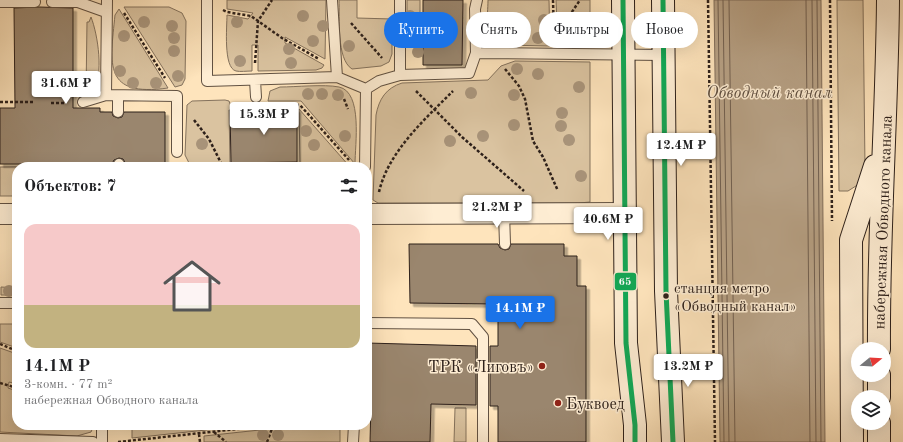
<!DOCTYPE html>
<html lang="ru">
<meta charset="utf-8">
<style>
body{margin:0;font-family:"Old Standard TT",serif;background:#f2f2f2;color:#202124;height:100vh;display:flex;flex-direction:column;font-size:15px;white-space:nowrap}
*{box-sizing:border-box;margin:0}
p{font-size:13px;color:#757577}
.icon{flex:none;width:22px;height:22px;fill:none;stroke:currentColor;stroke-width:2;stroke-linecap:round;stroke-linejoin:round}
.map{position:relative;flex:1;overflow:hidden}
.details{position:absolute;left:12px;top:162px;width:360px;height:268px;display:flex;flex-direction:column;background:#fff;border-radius:16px;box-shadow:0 4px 16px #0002}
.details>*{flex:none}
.top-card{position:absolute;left:384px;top:12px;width:380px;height:36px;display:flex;gap:8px}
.needle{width:26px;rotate:72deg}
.tools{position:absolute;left:851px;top:342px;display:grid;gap:8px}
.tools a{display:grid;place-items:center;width:40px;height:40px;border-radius:50%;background:#fff;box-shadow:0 4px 16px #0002;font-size:20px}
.price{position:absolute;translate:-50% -34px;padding:0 9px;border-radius:4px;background:#fff;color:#222;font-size:13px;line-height:26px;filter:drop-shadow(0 1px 2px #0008)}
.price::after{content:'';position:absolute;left:50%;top:24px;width:12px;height:9px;margin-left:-6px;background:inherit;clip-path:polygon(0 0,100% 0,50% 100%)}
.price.selected{background:#1a73e8;color:#fff}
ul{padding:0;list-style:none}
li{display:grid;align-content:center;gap:8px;height:212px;padding:0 12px}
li+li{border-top:1px solid #e0e0e0}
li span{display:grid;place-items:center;height:124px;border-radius:12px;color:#555}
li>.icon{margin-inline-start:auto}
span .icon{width:72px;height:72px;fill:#fffc;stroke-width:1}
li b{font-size:17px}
h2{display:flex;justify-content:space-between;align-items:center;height:48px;padding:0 12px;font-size:17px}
.pill{padding:0 14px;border-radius:18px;background:#fff;box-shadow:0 4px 16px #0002;font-size:14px;line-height:36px}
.pill.selected{background:#1a73e8;color:#fff}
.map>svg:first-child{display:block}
</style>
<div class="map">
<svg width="903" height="442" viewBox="0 0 903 442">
<defs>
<filter id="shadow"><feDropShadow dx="3.5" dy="3.5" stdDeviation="0" flood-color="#0004"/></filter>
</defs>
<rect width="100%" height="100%" fill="#fee4bc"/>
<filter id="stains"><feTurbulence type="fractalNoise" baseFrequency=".005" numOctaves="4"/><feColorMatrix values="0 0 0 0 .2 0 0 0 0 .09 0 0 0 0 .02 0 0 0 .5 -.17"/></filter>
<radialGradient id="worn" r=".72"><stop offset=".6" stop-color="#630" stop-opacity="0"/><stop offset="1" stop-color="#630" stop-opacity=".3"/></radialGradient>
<path fill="#dac3a0" stroke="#84725d" d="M227 0H326L325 59 285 37V43L324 65 322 68 316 70 258 71V45H252V71C247 71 240 72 236 71 223 68 227 26 227 15L248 19 253 13 227 9Z
M339 0H357V18L392 19V54L389 62 381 66 352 69C336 59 340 17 339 0Z
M407 0H420V41H407Z
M488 0H549L550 46 500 45C483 36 488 17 488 0Z
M556 0H590V47H558Z
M837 0H863L865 167 859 184 848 191H839Z
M124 7H169L182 13 186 21 185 79 182 85 175 87Z
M119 9 168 88C103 97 110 65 115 15Z
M91 17C98 35 104 75 93 91L86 93 87 22H89Z
M515 61 590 62V202L579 203H378L373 200 376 115C379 99 386 88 402 83L488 80 501 66Z
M280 87C296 87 324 84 339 87 363 92 355 145 355 164L301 101H268L270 91Z
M225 100 229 101 232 109 229 110 230 163H189L185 155 187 105 192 101Z
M299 109 350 167H232V165L300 164Z
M112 166 17 167V196H0V167Z
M1 287 17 288V295H1Z
M0 324H17V348L0 342Z
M0 348 17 354V384L9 382 8 388 17 391V425H94L91 432 77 436 0 432Z
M455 408H466V442H454Z
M132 425H243V426L132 438Z
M269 429H340V442H204V436Z"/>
<path fill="#b7a185" stroke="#806d5a" d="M714 0H821L825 442H720Z"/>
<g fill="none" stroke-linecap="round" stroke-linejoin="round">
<path stroke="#726050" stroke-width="1" d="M718 0 724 442
M723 0 729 442
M729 0 735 442
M806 0 810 442
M812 0 816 442
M817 0 821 442"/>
</g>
<path fill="#9a866e" stroke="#2d201a" filter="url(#shadow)" d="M423 0H463L462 65H423Z
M39 7 73 8V108H100V112H112L113 116 118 118 122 117 124 112H165V164H126L123 159 119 158 114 160 112 164H0V108H15L14 8Z
M297 109V162L231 163 230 110Z
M409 244H498L500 248 505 250 509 249 511 244H564V256H577V286H586V442H498V406H490V346H498V304L410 303Z
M367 343 476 346V405L431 404 430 442H370L371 402H367Z"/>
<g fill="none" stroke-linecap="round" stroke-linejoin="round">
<defs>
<path id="lane" d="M107 0 106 95 177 96V152
M207 0V81L337 77 366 89 379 81 400 75 469 73 476 53 663 55
M332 0 337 77
M400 0V75
M0 2H35
M52 2H78L106 12
M476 53 475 9 477 0
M255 80 256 97
M83 102 106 95
M118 112V96
M119 164V167
M365 167 366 89
M504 213 505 244
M0 303H17
M367 323 472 324 483 337V442
M0 439 93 442
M102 442V425
M353 442 354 425"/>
<path id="street" d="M0 214H17
M367 214 625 213"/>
<path id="secondary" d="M623 0 626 343 635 425V442
M663 0 666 291 673 442
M879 349C878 233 887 116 888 0
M879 375V397
M879 423V442
M852 442 851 240 875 166"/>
</defs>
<use href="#lane" stroke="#615142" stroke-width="12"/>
<use href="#street" stroke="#615142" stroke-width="22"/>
<use href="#secondary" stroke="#2d201a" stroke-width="24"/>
<path stroke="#2d201a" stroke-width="2.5" stroke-dasharray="3 2" stroke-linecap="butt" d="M553 0 554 37
M708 0 715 442
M830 0 832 221
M223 10 227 12 251 16 282 38 319 59
M124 13 165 78
M351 23 382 58
M555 37 580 0
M255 63 258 21 272 0
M505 69 519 86 525 99 533 141 543 157 558 191
M416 91 462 137 524 191
M344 99 348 109
M0 102H34
M51 103H66
M271 104 300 105 349 160
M194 120 209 139 223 167
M379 192C388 152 425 119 453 91
M0 344 17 351
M0 383 17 388
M214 432 226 442
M199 434 200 442
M118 442 274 425
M267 442 273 426"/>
<use href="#lane" stroke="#feedd3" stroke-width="10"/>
<use href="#street" stroke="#feedd3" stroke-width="20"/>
<use href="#secondary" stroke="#feedd3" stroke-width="22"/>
<defs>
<path id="bus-1" d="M623 0 626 343 635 425V442
M663 0 666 291 673 442"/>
</defs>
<use href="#bus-1" stroke="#feedd3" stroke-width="8"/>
<use href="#bus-1" stroke="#10a855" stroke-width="5"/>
</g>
<g fill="#a89379">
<circle cx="303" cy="16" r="6"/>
<circle cx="410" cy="16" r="6"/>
<circle cx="544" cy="20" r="6"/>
<circle cx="144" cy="22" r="6"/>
<circle cx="237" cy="22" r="6"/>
<circle cx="574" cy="22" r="6"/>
<circle cx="172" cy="26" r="6"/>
<circle cx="323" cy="26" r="6"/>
<circle cx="124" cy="36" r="6"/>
<circle cx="573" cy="36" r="6"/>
<circle cx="174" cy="38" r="6"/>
<circle cx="538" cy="38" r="6"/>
<circle cx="313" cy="41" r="6"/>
<circle cx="585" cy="41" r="6"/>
<circle cx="349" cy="46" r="6"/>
<circle cx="289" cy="49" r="6"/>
<circle cx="174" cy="51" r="6"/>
<circle cx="418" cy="52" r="6"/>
<circle cx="240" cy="61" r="6"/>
<circle cx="291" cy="63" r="6"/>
<circle cx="517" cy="69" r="6"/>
<circle cx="120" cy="71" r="6"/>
<circle cx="538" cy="74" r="6"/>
<circle cx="178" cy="76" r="6"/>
<circle cx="133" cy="83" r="6"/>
<circle cx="156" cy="83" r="6"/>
<circle cx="579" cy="87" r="6"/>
<circle cx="471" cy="93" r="6"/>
<circle cx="308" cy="94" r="6"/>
<circle cx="322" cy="94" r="6"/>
<circle cx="338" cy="95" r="6"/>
<circle cx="514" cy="95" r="6"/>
<circle cx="562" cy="113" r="6"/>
<circle cx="514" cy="125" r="6"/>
<circle cx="561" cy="126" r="6"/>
<circle cx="306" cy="131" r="6"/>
<circle cx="345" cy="136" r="6"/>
<circle cx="483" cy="136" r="6"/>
<circle cx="569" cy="140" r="6"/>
<circle cx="450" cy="141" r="6"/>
<circle cx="202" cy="144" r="6"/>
<circle cx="314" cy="145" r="6"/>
<circle cx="581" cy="176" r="6"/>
<circle cx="9" cy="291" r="6"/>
<circle cx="263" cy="435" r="6"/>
<circle cx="278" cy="435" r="6"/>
</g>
<circle fill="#2d201a" stroke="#feedd3" stroke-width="1.5" cx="666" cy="296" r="3.5"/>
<g fill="#8f2418" stroke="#feedd3" stroke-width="1.5">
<circle cx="542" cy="366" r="4"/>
<circle cx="558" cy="403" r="4"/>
</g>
<g text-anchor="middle" stroke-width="3" stroke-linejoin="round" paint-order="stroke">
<g font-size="15" fill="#2d201a" stroke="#feedd3" text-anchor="start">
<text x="674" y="293">станция метро<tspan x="674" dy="18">«Обводный канал»</tspan></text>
</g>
<g font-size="16" fill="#2d201a" stroke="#feedd3">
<text transform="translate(882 222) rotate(-88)" y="6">набережная Обводного канала</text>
</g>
<g font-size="16" fill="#2d201a" stroke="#feedd3" text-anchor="end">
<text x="534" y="372">ТРК «Лиговъ»</text>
<text x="566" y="409" text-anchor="start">Буквоед</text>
</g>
<g font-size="17" font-style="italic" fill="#5d4d3f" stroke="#feedd3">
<text x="769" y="98">Обводный канал</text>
</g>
</g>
<rect stroke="#feedd3" stroke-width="1.5" x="614" y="272" width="23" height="19" rx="4" fill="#10a855"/>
<g font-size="11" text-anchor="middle" font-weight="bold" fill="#fff">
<text x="625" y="285">65</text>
</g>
<rect width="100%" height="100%" filter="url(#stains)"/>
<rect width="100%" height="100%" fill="url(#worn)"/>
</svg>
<div class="tools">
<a><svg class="needle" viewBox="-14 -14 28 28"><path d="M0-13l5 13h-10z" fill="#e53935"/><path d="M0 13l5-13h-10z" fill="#757577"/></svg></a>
<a><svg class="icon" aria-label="layers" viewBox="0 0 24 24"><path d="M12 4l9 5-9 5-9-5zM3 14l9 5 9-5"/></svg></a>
</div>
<b class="price" style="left:66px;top:105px">31.6M ₽</b>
<b class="price" style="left:264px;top:136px">15.3M ₽</b>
<b class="price" style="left:681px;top:167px">12.4M ₽</b>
<b class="price" style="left:497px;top:229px">21.2M ₽</b>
<b class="price" style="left:608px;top:241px">40.6M ₽</b>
<b class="price selected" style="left:520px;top:330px">14.1M ₽</b>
<b class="price" style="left:688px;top:388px">13.2M ₽</b>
<div class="top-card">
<a class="pill selected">Купить</a>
<a class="pill">Снять</a>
<a class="pill">Фильтры</a>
<a class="pill">Новое</a>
</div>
<section class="details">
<h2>Объектов: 7<svg class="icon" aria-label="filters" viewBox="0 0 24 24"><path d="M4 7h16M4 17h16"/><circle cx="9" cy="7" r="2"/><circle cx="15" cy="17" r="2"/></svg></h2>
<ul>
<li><span style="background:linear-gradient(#f6c9c9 65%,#c2b280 0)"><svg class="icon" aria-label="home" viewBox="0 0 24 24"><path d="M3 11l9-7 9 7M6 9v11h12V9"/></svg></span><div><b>14.1M ₽</b><p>3-комн. · 77 m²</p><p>набережная Обводного канала</p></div></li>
</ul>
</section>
</div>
